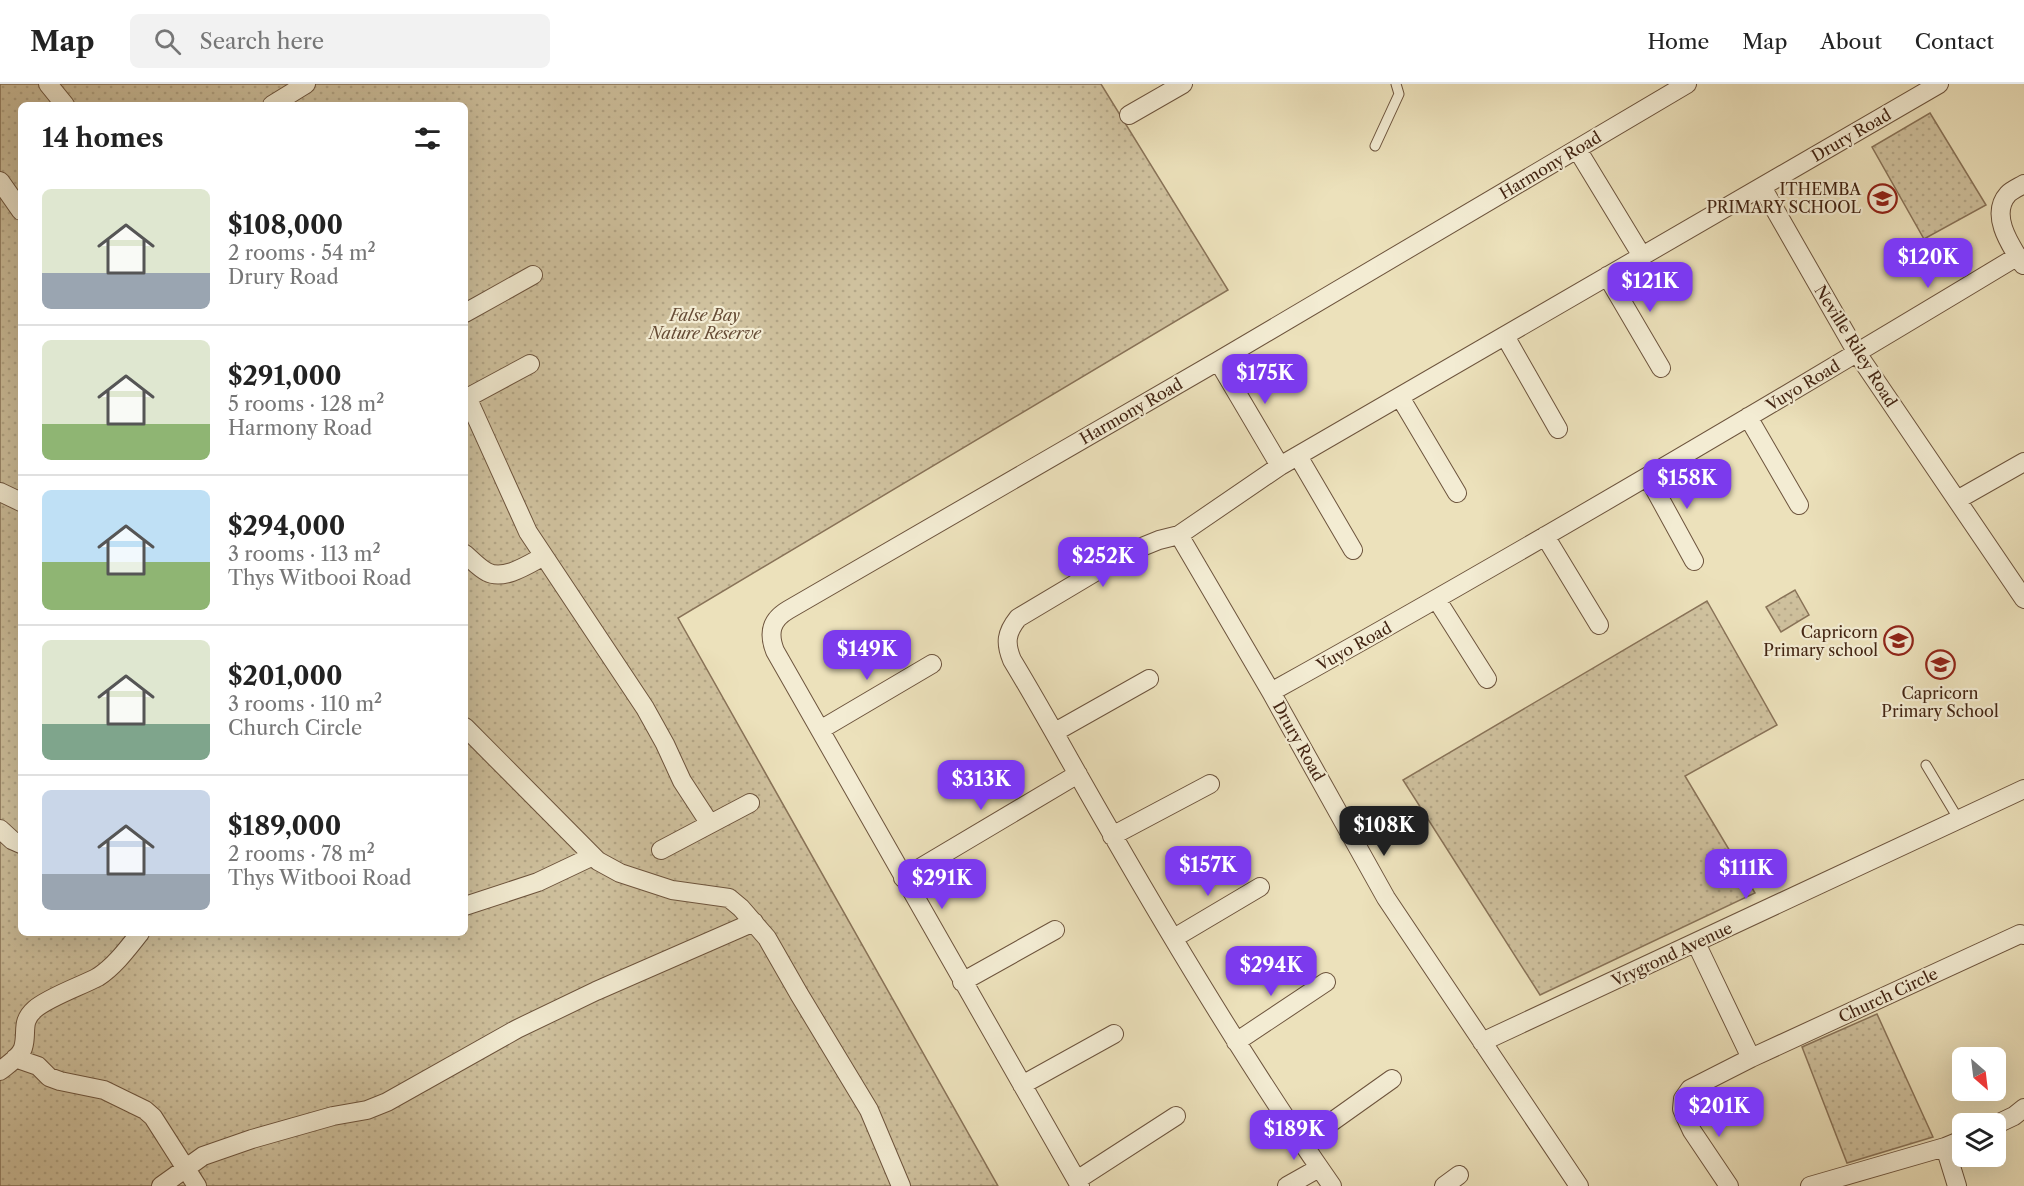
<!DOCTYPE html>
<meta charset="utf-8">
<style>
body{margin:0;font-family:"Libre Caslon Text",serif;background:#f2f2f2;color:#222;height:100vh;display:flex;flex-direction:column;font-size:22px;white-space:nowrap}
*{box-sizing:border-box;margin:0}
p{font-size:20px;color:#767676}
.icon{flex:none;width:33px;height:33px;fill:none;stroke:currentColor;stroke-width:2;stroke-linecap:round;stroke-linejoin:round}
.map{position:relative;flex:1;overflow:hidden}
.sheet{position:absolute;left:18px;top:18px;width:450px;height:834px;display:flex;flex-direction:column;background:#fff;border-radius:9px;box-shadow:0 6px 24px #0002}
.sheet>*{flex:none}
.needle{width:39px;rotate:152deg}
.fabs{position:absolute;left:1952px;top:963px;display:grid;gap:12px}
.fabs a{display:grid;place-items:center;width:54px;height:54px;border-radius:9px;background:#fff;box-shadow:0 6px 24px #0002;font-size:30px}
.price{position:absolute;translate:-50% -51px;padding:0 14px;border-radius:12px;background:#7c3aed;color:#fff;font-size:20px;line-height:39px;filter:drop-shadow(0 2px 3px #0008)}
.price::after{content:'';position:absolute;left:50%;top:36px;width:18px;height:14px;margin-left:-9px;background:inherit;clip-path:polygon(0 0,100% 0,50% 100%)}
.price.active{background:#222;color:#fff}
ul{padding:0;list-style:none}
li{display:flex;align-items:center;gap:18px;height:150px;padding:0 24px}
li+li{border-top:2px solid #e0e0e0}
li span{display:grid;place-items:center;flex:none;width:168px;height:120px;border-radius:9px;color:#555}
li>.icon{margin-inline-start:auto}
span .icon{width:72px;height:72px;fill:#fffc;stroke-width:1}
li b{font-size:26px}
h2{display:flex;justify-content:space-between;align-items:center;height:72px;padding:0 24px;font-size:26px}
header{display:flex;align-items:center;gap:36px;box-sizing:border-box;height:84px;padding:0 30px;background:#fff;border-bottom:2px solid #e0e0e0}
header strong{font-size:28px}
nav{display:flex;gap:33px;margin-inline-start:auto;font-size:21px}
.search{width:420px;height:54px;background:#f2f2f2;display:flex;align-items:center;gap:15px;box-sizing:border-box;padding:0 21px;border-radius:9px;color:#767676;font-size:22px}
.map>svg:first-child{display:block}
</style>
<header>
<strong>Map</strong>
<div class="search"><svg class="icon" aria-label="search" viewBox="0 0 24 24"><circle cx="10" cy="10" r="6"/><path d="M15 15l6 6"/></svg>Search here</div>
<nav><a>Home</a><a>Map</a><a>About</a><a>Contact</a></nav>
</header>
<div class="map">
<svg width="2024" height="1102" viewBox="0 0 2024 1102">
<defs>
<pattern id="park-dots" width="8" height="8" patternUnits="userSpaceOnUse" patternTransform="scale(1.5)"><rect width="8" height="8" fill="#cfc19e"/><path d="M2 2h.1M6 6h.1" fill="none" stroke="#b3a687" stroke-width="1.8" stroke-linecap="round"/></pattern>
</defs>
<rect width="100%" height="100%" fill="#ece1bb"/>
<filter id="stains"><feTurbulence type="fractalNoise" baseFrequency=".00333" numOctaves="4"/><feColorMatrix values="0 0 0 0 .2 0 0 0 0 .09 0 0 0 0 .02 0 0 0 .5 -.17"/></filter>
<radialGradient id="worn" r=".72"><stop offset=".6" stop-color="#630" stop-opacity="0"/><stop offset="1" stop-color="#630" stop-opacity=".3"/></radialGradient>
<path fill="url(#park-dots)" stroke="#897358" stroke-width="1.5" fill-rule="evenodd" d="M0 0H1101L1228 206 678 534 998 1102H0ZM21 21H465V849H21Z
M1930 29 1986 121 1924 155 1872 63Z
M1795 506 1809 531 1781 548 1766 523Z
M1707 517 1777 641 1685 692 1755 809 1540 911 1403 696Z
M1877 930 1933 1053 1847 1079 1802 963Z"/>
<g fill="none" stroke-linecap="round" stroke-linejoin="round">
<defs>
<path id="lane" d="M1375 62 1399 10 1396 0
M1926 681 1959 736"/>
<path id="street" d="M48 0 65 21
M272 21 306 0
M1129 31 1183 0
M1577 65 1642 172
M0 97 21 127
M1762 103 1857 269 2024 515
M2023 181C2011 162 1989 131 2008 110 2012 106 2019 103 2024 100
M1607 192 1661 284
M465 229 533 191
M1505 252 1558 345
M1218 277 1280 382
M467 313 528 448 645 624 665 660 682 697 710 740
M1400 313 1457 409
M465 315 530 280
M1748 333 1799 421
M1298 372 1353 466
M1648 393 1694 477
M0 408 21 418
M1957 416 2024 378
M1179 451 1271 608 1386 814 1579 1102
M1545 452 1599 541
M465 470C472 476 479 484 487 488 504 497 529 480 544 472
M1437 516 1487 595
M1271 608C1523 468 1771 321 2018 172
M465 643 598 777 620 789 672 806 729 814 741 824 767 854 799 910 869 1026 901 1102
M820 646 932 580
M1055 648 1149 595
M0 745 12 756 21 760
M1112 752 1210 700
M661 766 750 719
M903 794 1078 690
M465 822 538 798 593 772
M1174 854 1260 803
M1696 859 1751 974
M962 898 1055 846
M1236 958 1326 898
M1482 958 2024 705
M15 974 38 982 49 993 60 997 104 1006 145 1026 153 1033 197 1102
M0 987C7 981 20 973 23 964 28 948 20 938 35 925 49 913 81 902 98 893 115 882 128 864 140 849
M1022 1001 1114 950
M1995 1041 2014 1032 2024 1024
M1302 1059 1392 995
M1945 1063 1957 1102
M1077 1096 1176 1032
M161 1102 203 1072 252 1055 333 1032 367 1026 387 1018 517 945 596 907 754 838
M1080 1102 775 567C768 549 771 536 788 526L1218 277 1687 0
M1287 1102 1319 1084
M1332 1102C1253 989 1181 870 1112 750 1078 692 1047 634 1012 576 1005 559 1006 549 1018 534L1127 469 1159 456 1179 451 1280 382 1939 0
M1444 1102 1459 1091
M1729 1102 1692 1047 1685 1032 1682 1025 1683 1015 1690 1005 1751 974 2020 850 2024 851
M1810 1102 1945 1063 1962 1056"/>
</defs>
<use href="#lane" stroke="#6d543d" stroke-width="11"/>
<use href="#street" stroke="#6d543d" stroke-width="20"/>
<use href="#lane" stroke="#f3ecd3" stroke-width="9"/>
<use href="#street" stroke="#f3ecd3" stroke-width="18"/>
</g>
<defs>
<symbol id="school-ring" viewBox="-11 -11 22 22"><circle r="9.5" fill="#f3ecd3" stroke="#8f2418" stroke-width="1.5"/><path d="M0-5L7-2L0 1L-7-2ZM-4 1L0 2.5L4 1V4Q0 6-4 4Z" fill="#8f2418"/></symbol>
</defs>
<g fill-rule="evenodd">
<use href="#school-ring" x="1866" y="98" width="33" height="33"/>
<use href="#school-ring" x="1882" y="540" width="33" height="33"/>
<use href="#school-ring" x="1924" y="564" width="33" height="33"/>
</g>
<g text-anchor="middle" stroke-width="4.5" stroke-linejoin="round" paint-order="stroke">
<g font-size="16" fill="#432513" stroke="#f3ecd3">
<text transform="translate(1851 51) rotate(-30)" y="6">Drury Road</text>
<text transform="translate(1550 81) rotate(-31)" y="6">Harmony Road</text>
<text transform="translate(1856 262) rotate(58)" y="6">Neville Riley Road</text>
<text transform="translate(1803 301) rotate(-31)" y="6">Vuyo Road</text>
<text transform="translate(1131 327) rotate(-30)" y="6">Harmony Road</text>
<text transform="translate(1354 562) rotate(-29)" y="6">Vuyo Road</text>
<text transform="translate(1299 657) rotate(61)" y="6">Drury Road</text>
<text transform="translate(1672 870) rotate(-25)" y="6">Vrygrond Avenue</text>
<text transform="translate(1888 911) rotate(-25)" y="6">Church Circle</text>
</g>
<g font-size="16" fill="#432513" stroke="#f3ecd3" text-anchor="end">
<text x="1861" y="111">ITHEMBA<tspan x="1861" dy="18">PRIMARY SCHOOL</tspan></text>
<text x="1878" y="554">Capricorn<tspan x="1878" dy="18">Primary school</tspan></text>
<text x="1940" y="615" text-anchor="middle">Capricorn<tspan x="1940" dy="18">Primary School</tspan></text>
</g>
<g font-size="16" font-style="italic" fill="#664c36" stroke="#f3ecd3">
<text x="705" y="237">False Bay<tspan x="705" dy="18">Nature Reserve</tspan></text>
</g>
</g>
<rect width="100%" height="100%" filter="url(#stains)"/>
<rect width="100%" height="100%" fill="url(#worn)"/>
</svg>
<div class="fabs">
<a><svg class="needle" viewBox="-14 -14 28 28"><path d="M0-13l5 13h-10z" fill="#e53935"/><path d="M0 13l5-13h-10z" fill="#767676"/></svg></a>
<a><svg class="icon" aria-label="layers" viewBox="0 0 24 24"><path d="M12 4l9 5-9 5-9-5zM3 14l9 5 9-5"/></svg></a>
</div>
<b class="price" style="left:1928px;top:205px">$120K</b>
<b class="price" style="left:1650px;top:229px">$121K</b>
<b class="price" style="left:1265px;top:321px">$175K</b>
<b class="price" style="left:1687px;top:426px">$158K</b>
<b class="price" style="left:1103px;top:504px">$252K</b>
<b class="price" style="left:867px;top:597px">$149K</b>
<b class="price" style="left:981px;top:727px">$313K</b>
<b class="price active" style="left:1384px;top:773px">$108K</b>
<b class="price" style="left:1208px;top:813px">$157K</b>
<b class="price" style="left:1746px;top:816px">$111K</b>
<b class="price" style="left:942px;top:826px">$291K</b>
<b class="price" style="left:1271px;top:913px">$294K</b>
<b class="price" style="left:1719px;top:1054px">$201K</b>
<b class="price" style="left:1294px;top:1077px">$189K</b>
<section class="sheet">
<h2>14 homes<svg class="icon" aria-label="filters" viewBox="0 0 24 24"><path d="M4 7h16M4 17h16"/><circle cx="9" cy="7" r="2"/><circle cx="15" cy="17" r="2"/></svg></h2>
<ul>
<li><span style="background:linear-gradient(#dfe7d0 70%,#9aa5b1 0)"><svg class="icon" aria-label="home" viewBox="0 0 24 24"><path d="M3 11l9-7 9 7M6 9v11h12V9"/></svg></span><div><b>$108,000</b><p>2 rooms · 54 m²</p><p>Drury Road</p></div></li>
<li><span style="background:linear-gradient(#dfe7d0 70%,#8fb573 0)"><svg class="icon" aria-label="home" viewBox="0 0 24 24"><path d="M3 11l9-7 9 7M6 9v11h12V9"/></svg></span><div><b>$291,000</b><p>5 rooms · 128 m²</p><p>Harmony Road</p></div></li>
<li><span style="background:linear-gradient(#bfe0f5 60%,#8fb573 0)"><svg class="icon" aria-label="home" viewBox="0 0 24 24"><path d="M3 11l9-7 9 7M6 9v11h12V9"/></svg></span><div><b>$294,000</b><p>3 rooms · 113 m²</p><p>Thys Witbooi Road</p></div></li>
<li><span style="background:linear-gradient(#dfe7d0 70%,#7fa58c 0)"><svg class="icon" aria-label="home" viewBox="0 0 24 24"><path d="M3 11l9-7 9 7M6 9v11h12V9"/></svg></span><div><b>$201,000</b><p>3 rooms · 110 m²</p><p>Church Circle</p></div></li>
<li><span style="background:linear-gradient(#c9d6e8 70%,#9aa5b1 0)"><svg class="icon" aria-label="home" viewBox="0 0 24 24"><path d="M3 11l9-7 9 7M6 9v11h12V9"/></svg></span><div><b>$189,000</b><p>2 rooms · 78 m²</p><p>Thys Witbooi Road</p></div></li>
</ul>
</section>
</div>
